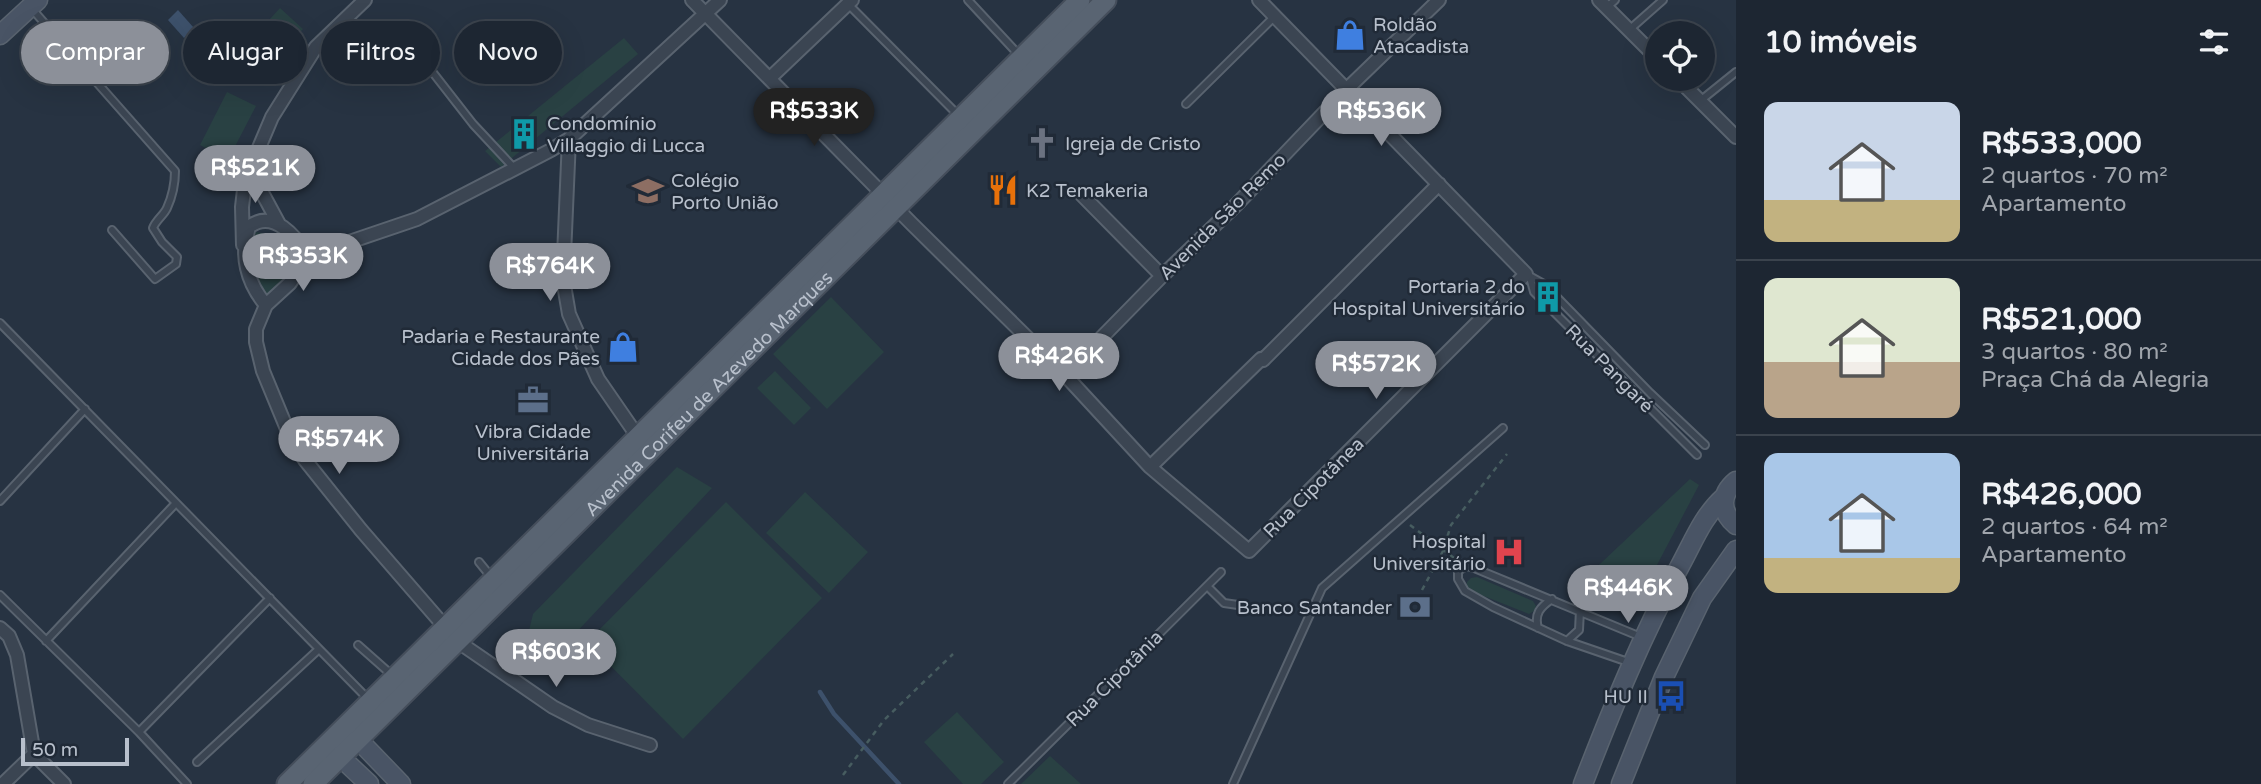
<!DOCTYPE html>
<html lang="pt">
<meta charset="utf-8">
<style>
body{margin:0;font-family:"Varela Round",sans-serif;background:#2a323e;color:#f1f3f6;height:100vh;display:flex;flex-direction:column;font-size:26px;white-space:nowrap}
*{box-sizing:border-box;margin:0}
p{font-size:23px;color:#a0a5ac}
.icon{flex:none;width:38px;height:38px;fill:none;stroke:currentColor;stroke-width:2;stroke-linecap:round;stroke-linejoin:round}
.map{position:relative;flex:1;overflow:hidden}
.drawer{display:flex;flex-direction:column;background:#1d2632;width:525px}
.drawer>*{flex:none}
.hud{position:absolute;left:21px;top:21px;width:665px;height:63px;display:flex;gap:14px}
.buttons{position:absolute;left:1645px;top:21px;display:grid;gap:14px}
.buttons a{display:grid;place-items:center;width:70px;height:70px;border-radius:50%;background:#1d2632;box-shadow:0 7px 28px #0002,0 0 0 2px #3b434d;font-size:35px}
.scale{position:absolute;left:21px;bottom:18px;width:108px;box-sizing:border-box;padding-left:7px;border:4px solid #b8c0cc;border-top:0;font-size:19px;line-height:24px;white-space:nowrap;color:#b8c0cc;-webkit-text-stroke:5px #202a37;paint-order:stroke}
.price{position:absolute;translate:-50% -60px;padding:0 16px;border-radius:24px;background:#8c9099;color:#fff;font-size:23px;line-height:46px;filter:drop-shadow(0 2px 4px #0008)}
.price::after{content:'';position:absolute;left:50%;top:42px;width:21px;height:16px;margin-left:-10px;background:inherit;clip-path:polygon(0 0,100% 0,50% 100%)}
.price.selected{background:#222;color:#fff}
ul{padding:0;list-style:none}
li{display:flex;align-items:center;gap:21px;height:175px;padding:0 28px}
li+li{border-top:2px solid #3b434d}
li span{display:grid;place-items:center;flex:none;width:196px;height:140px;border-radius:14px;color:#555}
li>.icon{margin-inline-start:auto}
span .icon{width:84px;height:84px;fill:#fffc;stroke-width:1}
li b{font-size:30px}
h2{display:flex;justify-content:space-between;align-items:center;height:84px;padding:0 28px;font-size:30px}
.pill{padding:0 24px;border-radius:32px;background:#1d2632;box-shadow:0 7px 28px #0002,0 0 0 2px #3b434d;font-size:24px;line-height:63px}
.pill.selected{background:#8c9099;color:#fff}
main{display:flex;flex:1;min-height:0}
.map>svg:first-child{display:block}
</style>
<main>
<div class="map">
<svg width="1736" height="784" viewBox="0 0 1736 784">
<rect width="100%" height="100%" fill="#273342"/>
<path fill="#294143" d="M280 8 303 29 259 77 236 56Z
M624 38 638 54 501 167 485 151Z
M227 92 256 106 228 160 200 145Z
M256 232 262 233 293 262C292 278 276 288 264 299L251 273 252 238Z
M831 297 884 352 827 409 773 354Z
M775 371 811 408 794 425 757 388Z
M677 467 712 488 556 654 526 643 533 614Z
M1690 479 1699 485 1637 603 1622 612 1582 595 1579 585 1583 580Z
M805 492 868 552 829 593 766 533Z
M726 502 822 598 683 739 587 642Z
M1477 577 1533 601 1536 606 1534 611 1529 614 1471 591 1467 587V582L1471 578Z
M957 712 1004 762 981 784H963L924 742Z
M1050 756 1081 784H1021Z"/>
<path fill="#3d516b" d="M178 10 194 28 184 38 168 20Z"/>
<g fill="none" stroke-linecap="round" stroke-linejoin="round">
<path stroke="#3d516b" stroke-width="4.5" d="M820 692 834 714 899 784"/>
<defs>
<path id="lane" d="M968 0 1019 55
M848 4 960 117
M1606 8 1615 0
M32 9 175 171C175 183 172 197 167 208 164 215 156 220 153 228L162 242 177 257 176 264 155 279 112 230
M1629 30 1663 0
M427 65 473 124 514 168
M1700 101 1736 72
M1186 104 1274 17
M1526 274 1544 284 1650 393 1705 445
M1530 277 1534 292 1697 455
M0 323 368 699
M0 501 85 409
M479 562 492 578
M1207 586 1224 603 1238 605
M0 595 139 732 187 784
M1538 628C1534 614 1540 607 1552 599
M46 641 176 503
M1567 641 1579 630 1580 610
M358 645 393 676
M1631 663 1567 641 1493 607 1465 591 1458 579V571L1467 566 1474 568 1641 637
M139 732 270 598
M197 762 319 649
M1008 784 1221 572
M1233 784 1322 588 1503 428"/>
<path id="street" d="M692 0 911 223 1065 375 1150 467 1249 551 1526 274 1259 0
M1599 0 1657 58
M770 78 852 0
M1678 79 1736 137
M569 139 563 279 569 314 598 379 638 437
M258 157 259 187 279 224
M1082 195 1162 276
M243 245 242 207 245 181 272 117 316 47 365 0
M308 256 417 219 551 150 569 139 720 0
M308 256 290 283 266 305 256 329V342L263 371 287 429 305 460 361 530 445 627
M266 305C247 283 240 255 249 227 273 208 296 237 308 256
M1065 375 1162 276 1237 204 1347 89 1439 0
M1150 467 1261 359 1263 360 1439 184
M0 628 9 636 17 655 34 754 64 784
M457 641 553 707 588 725 650 745
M3 784 34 754"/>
<path id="secondary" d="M0 35 38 0
M1736 481C1720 494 1720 512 1736 525
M348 729 401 784
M332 749 369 784
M1583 784C1612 709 1642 635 1681 564 1694 540 1703 516 1724 497
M1621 784 1664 677 1702 598 1736 550"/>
<g id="primary">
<path d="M287 784 1080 0"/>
<path id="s1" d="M313 784 1106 0"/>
</g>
</defs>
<use href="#lane" stroke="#59636f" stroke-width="10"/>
<use href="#street" stroke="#59636f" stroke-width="16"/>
<use href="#secondary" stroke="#59636f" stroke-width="21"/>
<use href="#primary" stroke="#454e5b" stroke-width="23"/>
<path stroke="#475d60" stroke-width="2.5" stroke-dasharray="5 5" stroke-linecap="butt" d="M1410 525 1458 561
M1422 590 1443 551 1451 525 1507 454
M843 775 884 720 953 654"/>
<use href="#lane" stroke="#3b4552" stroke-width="6"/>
<use href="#street" stroke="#3b4552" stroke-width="12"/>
<use href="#secondary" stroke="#495465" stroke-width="18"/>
<use href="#primary" stroke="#596472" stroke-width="19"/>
</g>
<defs>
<symbol id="shop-bare" viewBox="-9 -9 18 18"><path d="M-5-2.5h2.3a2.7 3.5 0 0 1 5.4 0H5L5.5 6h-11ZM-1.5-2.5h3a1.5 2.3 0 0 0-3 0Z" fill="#3f7fe0" stroke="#202a37" stroke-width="2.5" paint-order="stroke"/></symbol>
<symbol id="building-bare" viewBox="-9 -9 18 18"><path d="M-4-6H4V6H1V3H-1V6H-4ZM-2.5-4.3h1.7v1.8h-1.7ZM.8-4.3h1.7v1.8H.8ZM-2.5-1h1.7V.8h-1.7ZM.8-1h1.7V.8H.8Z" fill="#0f9aa8" stroke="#202a37" stroke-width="2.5" paint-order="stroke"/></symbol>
<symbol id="church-bare" viewBox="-9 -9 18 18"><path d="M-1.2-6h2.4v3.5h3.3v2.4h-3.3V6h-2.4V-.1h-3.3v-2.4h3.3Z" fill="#6b7280" stroke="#202a37" stroke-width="2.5" paint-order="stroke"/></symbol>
<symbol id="restaurant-bare" viewBox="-9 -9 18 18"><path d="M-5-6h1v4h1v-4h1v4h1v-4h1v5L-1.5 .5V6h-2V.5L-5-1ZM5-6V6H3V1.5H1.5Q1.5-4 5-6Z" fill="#e8710a" stroke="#202a37" stroke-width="2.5" paint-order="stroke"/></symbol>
<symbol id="school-bare" viewBox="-9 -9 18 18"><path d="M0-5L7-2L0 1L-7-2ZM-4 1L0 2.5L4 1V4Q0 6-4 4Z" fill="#8d6e63" stroke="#202a37" stroke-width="2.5" paint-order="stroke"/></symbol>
<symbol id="office-bare" viewBox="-9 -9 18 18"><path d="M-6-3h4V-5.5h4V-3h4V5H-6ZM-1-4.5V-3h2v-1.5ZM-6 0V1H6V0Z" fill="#5c6f8a" stroke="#202a37" stroke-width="2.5" paint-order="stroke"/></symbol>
<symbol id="hospital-bare" viewBox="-9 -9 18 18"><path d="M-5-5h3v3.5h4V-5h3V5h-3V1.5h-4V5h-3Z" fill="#e0444e" stroke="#202a37" stroke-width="2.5" paint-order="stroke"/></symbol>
<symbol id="bank-bare" viewBox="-9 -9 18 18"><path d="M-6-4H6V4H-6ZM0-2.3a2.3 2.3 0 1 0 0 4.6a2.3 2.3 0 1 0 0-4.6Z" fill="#5c6f8a" stroke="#202a37" stroke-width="2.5" paint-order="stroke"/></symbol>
<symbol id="bus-bare" viewBox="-9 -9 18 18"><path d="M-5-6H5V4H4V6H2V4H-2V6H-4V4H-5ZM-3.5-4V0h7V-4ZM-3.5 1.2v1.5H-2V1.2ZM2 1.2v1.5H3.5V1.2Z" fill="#1a4fb4" stroke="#202a37" stroke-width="2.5" paint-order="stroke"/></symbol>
</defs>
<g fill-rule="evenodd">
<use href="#shop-bare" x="1328" y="13" width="44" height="44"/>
<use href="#building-bare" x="502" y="112" width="44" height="44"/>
<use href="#church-bare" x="1020" y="121" width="44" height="44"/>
<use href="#restaurant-bare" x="981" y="168" width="44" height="44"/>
<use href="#school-bare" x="626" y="169" width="44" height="44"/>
<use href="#building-bare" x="1526" y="275" width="44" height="44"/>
<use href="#shop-bare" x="601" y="325" width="44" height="44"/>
<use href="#office-bare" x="511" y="378" width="44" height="44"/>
<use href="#hospital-bare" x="1487" y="530" width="44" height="44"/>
<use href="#bank-bare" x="1393" y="585" width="44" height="44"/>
<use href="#bus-bare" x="1649" y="674" width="44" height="44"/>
</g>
<g text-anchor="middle" stroke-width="5" stroke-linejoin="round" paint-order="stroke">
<g font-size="19" fill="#b8c0cc" stroke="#202a37" text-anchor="start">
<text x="1373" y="31">Roldão<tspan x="1373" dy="22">Atacadista</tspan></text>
<text x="547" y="130">Condomínio<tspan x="547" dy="22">Villaggio di Lucca</tspan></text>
<text x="1065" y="150">Igreja de Cristo</text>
<text x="671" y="187">Colégio<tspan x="671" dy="22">Porto União</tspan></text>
<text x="1026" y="197">K2 Temakeria</text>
<text x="1525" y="293" text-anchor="end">Portaria 2 do<tspan x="1525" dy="22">Hospital Universitário</tspan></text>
<text x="600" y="343" text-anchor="end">Padaria e Restaurante<tspan x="600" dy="22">Cidade dos Pães</tspan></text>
<text x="533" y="438" text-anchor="middle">Vibra Cidade<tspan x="533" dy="22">Universitária</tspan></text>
<text x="1486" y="548" text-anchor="end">Hospital<tspan x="1486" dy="22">Universitário</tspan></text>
<text x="1392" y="614" text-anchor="end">Banco Santander</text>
<text x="1648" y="703" text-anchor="end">HU II</text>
</g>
<g font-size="19" fill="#b8c0cc" stroke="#202a37">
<text transform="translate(1222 216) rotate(-45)" y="7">Avenida São Remo</text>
<text transform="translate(1610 368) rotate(45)" y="7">Rua Pangaré</text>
<text dy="7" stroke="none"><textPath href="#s1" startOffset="556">Avenida Corifeu de Azevedo Marques</textPath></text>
<text transform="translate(1313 487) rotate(-45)" y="7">Rua Cipotânea</text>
<text transform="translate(1114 678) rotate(-45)" y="7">Rua Cipotânia</text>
</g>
</g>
</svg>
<div class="buttons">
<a><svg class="icon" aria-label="locate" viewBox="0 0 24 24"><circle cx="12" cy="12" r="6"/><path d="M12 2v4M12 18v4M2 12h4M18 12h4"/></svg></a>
</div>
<div class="scale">50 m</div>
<b class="price selected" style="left:814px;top:148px">R$533K</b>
<b class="price" style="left:1381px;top:148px">R$536K</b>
<b class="price" style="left:255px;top:205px">R$521K</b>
<b class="price" style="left:303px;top:293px">R$353K</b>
<b class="price" style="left:550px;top:303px">R$764K</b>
<b class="price" style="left:1059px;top:393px">R$426K</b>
<b class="price" style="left:1376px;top:401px">R$572K</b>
<b class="price" style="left:339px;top:476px">R$574K</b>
<b class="price" style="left:1628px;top:625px">R$446K</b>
<b class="price" style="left:556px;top:689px">R$603K</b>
<div class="hud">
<a class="pill selected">Comprar</a>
<a class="pill">Alugar</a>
<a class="pill">Filtros</a>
<a class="pill">Novo</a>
</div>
</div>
<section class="drawer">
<h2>10 imóveis<svg class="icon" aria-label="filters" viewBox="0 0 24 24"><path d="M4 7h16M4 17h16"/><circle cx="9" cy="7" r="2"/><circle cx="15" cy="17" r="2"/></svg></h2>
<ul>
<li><span style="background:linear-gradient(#c9d6e8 70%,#c2b280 0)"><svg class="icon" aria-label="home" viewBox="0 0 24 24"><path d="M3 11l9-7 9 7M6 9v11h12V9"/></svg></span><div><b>R$533,000</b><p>2 quartos · 70 m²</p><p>Apartamento</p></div></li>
<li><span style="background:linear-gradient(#dfe7d0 60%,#b9a48a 0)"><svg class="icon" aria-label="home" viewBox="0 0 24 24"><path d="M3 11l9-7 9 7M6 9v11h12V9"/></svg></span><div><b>R$521,000</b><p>3 quartos · 80 m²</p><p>Praça Chá da Alegria</p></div></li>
<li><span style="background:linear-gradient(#a9c7e8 75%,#c2b280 0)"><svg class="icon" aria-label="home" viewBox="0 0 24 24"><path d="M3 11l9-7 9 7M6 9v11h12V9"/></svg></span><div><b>R$426,000</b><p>2 quartos · 64 m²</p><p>Apartamento</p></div></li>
</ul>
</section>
</main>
